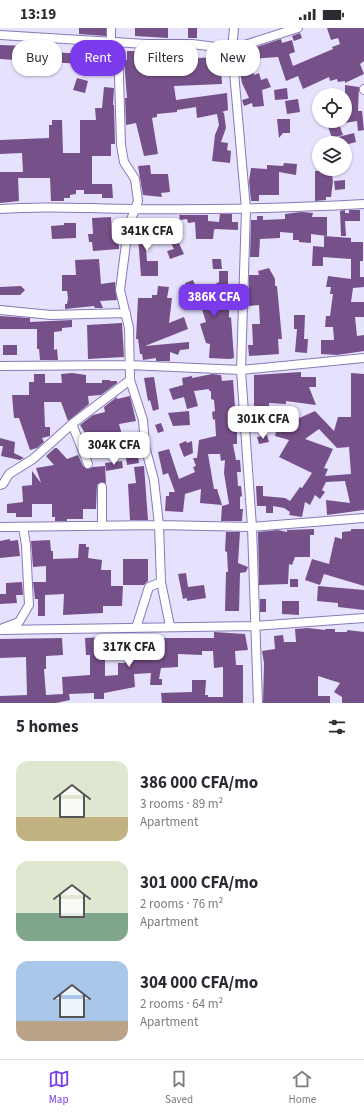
<!DOCTYPE html>
<meta charset="utf-8">
<style>
body{margin:0;font-family:"Source Sans 3",sans-serif;background:#f7f7f7;color:#2b2b33;height:100vh;display:flex;flex-direction:column;font-size:15px;white-space:nowrap}
*{box-sizing:border-box;margin:0}
p{font-size:13px;color:#7c7c81}
.icon{flex:none;width:22px;height:22px;fill:none;stroke:currentColor;stroke-width:2;stroke-linecap:round;stroke-linejoin:round}
.map{position:relative;height:675px;overflow:hidden}
.side{display:flex;flex-direction:column;background:#fff;flex:1}
.side>*{flex:none}
.hud{position:absolute;left:12px;top:12px;width:340px;height:36px;display:flex;gap:8px}
.fabs{position:absolute;left:312px;top:60px;display:grid;gap:8px}
.fabs a{display:grid;place-items:center;width:40px;height:40px;border-radius:50%;background:#fff;box-shadow:0 1px 3px #0004;font-size:20px}
.price{position:absolute;translate:-50% -34px;padding:0 9px;border-radius:8px;background:#fff;color:#222;font-size:13px;line-height:26px;filter:drop-shadow(0 1px 2px #0008)}
.price::after{content:'';position:absolute;left:50%;top:24px;width:12px;height:9px;margin-left:-6px;background:inherit;clip-path:polygon(0 0,100% 0,50% 100%)}
.price.active{background:#7c3aed;color:#fff}
ul{padding:0;list-style:none}
li{display:flex;align-items:center;gap:12px;height:100px;padding:0 16px}
li span{display:grid;place-items:center;flex:none;width:112px;height:80px;border-radius:12px;color:#555}
li>.icon{margin-inline-start:auto}
span .icon{width:48px;height:48px;fill:#fffc;stroke-width:1}
li b{font-size:17px}
h2{display:flex;justify-content:space-between;align-items:center;height:48px;padding:0 16px;font-size:17px}
.pill{padding:0 14px;border-radius:16px;background:#fff;box-shadow:0 1px 3px #0004;font-size:14px;line-height:36px}
.pill.active{background:#7c3aed;color:#fff}
.status{display:flex;justify-content:space-between;align-items:center;height:28px;padding:0 20px;background:#fff;direction:ltr}
.status svg{height:11px;fill:currentColor}
.dock{display:flex;justify-content:space-around;align-items:center;height:56px;border-top:1px solid #e1e1e2;background:#fff;font-size:11px;color:#7c7c81}
.dock a{display:grid;justify-items:center;gap:2px}
.dock .active{color:#7c3aed}
.map>svg:first-child{display:block}
</style>
<div class="status"><b>13:19</b><svg viewBox="0 0 49 12"><path d="M0 12V9h3v3zM5 12V6h3v6zM10 12V3h3v9zM15 12V0h3v12zM26 1h20v11H26zM47 4h2v5h-2z"/></svg></div>
<div class="map">
<svg width="364" height="675" viewBox="0 0 364 675">
<rect width="100%" height="100%" fill="#e6e1fd"/>
<path fill="#765089" fill-rule="evenodd" d="M79 0H106V8L79 6Z
M135 0H168V10L135 8Z
M188 0H197V10H188Z
M327 0H364V33L360 36 364 46 345 55V53L338 54 337 51 330 53 329 49 303 61 298 48 286 53 278 29 251 31 254 47 259 45 261 52 267 50 271 59 262 62 264 78 253 79 252 75 244 78 242 72 249 70 242 55 239 38 238 28 242 27 241 24 281 11 282 15 292 12 295 24 289 26 293 38 333 21 332 19 340 16 338 10 331 12Z
M300 5 302 10 294 13 292 8Z
M0 17 53 19V24L109 28 108 41 98 40V37L0 31Z
M127 23H147V25L164 26V24H174V31L220 29 222 56 174 58 176 72 227 65 228 82 222 84 224 85 226 100 221 114 228 115 227 122 231 123 230 135 212 133 215 107 219 97 217 86 197 90 196 79 177 82V84L157 86V89L152 90 158 126 144 128 136 95 126 97 125 70H127L124 32H127Z
M77 50 88 53 85 65 73 62Z
M345 57 359 59 358 83H362L364 102 358 103 357 93 345 95Z
M104 59 114 60 113 77H114L115 116H111V128H92V156H112L113 170H102V166H84V162H76V166L70 167V170H64V173H51L50 150H18L19 173 0 175V144H23L22 125 0 126V112L49 110V97H52V92H62L63 125H80V92H96L95 80H102Z
M287 60 288 71 275 72 274 62Z
M298 71 300 84 287 86 285 73Z
M277 91H290V105H283L279 110Z
M326 93H338L343 107 332 110Z
M354 105 356 114 345 117V115H340L338 109Z
M284 135 297 136 296 147 279 144V167H259V173H251L249 153 251 140 267 141V137L283 138Z
M150 137 151 146H168L170 164 161 165 162 169 143 167 138 138Z
M331 142 333 153 331 169H326V172L315 173V143Z
M345 152V161L335 162 334 153Z
M345 182V185H349V182H360V193H345L346 208H341L340 183Z
M301 184 313 185 312 189H327V208L311 206V215L299 214V212H293V205L280 204V210L260 211 259 229H250L251 192H257V188H263V192L285 191V186Z
M220 186H232V194H238V202L215 201 214 202 213 211H196L195 194 188 195 187 191 180 192 179 187H208V193L219 194Z
M111 189 112 205H118L119 221 93 223 92 214H89L88 206H93L92 190Z
M146 194 153 202H157L158 212H149V221H146L147 233H158V248H141L138 209H143L142 196Z
M64 195H76V210L52 211 51 198 64 197Z
M175 207 184 226 170 231 167 223 174 221 169 211Z
M324 208 351 210V214H363V233H360V249H364V259L353 260 351 274H364V289H355L357 308 364 307V323L337 327 321 326V312H334L333 299H325L326 288H330L333 266H330L331 259H326L328 248 351 251V231L323 229V238H312L313 218 324 219Z
M99 231 101 256 115 254 117 272 100 273 103 280H95L94 278 65 281V276H67L68 270 67 263H62V247H76L75 232Z
M212 231H221L222 241H213Z
M269 240 275 251V258H277L282 311H278L279 326 249 328 248 317H253L252 296H260L259 277 249 278V247H259L258 243Z
M219 243H228V259L217 262 222 282H229V290L231 289 234 330 230 331 209 330 210 316 206 315 200 296 206 294 201 278 197 279 196 276 190 278 188 272 191 271 185 255 193 252 198 265 219 254Z
M21 258 25 262 20 267H0V259Z
M158 258 169 259 167 270H172L169 295 184 289 188 301 145 318 189 314V321L180 322 178 327 170 324V333H156V330L143 332 142 326H140L138 311H136L138 270H152V267H157Z
M294 287H305L304 311H308L307 325 295 324 297 301H294Z
M0 288 30 290V294L72 292V299L62 300V303L54 304V322L57 321 58 332H40L39 321H37V301H0Z
M122 295 124 329 88 331 87 297Z
M3 317H17V327H3Z
M301 344V349H316V359H309L316 377 286 373V376L269 375V390H257V387H254V347Z
M72 345 86 347V355H102V352H110V353H117V355L101 367 88 368 89 376 68 393 61 374H44L45 399H50V408L42 410 44 414 37 420 30 422 19 390H14L12 367H29V354H34V346H45V355H62L61 346Z
M351 345 364 346V482L327 487 326 472 350 475 345 453 326 454 322 462 325 464 320 471 315 467 310 477 305 474 302 489 289 487 290 484 284 480 273 478V485H266V478H257L256 458H263V468L285 470 290 473 300 459 302 460 312 445 279 429 289 412 275 408 278 397 284 398V395L297 398 295 392 315 383 334 403 338 389H351ZM319 401 337 420 349 419 351 446 325 448 328 441 324 440 333 421 305 411Z
M212 346 221 347 222 353 233 352 237 405V416H233L236 432H240L241 444H237L238 458H241L242 468 240 469V481H243L242 493H221L222 478 229 476 224 445 225 432 221 433 220 426H208L214 461H217L222 477 200 475 201 461 185 466 183 484 165 483 166 468H169V464H175L168 445 163 447 158 424 169 421 179 451 195 444 193 439 196 438 193 430H197L199 412 216 408 215 391 213 392 212 384 215 383 214 372 211 371V363H209V361L194 363 198 378 187 381 184 369 173 372 169 361 183 357 182 350 192 348V350Z
M154 349 159 381 153 383 150 372 148 373 144 350Z
M130 368 136 393 119 396 122 407 104 411 102 406 85 414 82 406 85 405 80 397 93 387 105 384 104 379 117 369V371Z
M189 383 190 397 173 398 168 385Z
M161 395 164 403 158 405 155 397Z
M267 407 269 414 259 416 257 409Z
M0 410 15 414 14 425 24 430 20 432 1 428 3 418H0Z
M186 413 187 415 192 413 193 425 184 429 179 416Z
M55 420H57L67 431 78 427 83 438 87 441 93 439 105 438 106 456 102 454 97 457 96 481H83V491H67V493H55V489H52V476H32V489H16V485H7V476L23 474 22 458 32 457V443L41 455 36 440 54 437 46 428Z
M137 421 139 435 127 437 125 423Z
M122 433 123 440 106 443 105 435Z
M144 438 148 492H130L128 456 136 455 134 439Z
M314 501V507H310V529H295L292 537 289 536 288 556 259 557 258 504 278 502 287 504V502Z
M351 501H364V558L324 546 320 557 305 552 312 531 329 536 335 509 342 511V504L351 503Z
M226 504H240L238 535 248 539 246 544 240 545 239 583H225L226 544H228L227 524 225 523Z
M10 511V513L18 512 20 528 0 530V513Z
M50 512 51 523H53V531L78 530 79 516H86V519H89L88 530 102 532 101 542H111V558H123L122 578H103V585L63 587 64 566 45 567V588H38V571H35L33 554H46V538L33 539 31 513Z
M123 531H148V553L144 557H123Z
M186 545 188 559 204 557 206 570 187 573V570L183 571 178 546Z
M290 551H298V559H290Z
M22 554 23 567H16L17 575 0 576V566H6V555Z
M318 558 364 562V582L338 579V575L317 573Z
M260 571H266V584H260Z
M282 573H299V587L282 586Z
M308 600 325 602V601H335V604H347V602L364 604V675H342V669L334 664 340 655 318 648V668H330V675H263L264 635 262 623 275 621 274 608 283 607 284 614H296L295 601Z
M214 604 245 606 248 622 235 623 236 637H243V675H162L161 665 192 664V652H206L205 667H208V669H223V639L214 640 213 623H202V627L178 626V639L161 640 159 651H162V657H150L151 645 134 646 135 659 104 665V671H94V665L69 666 70 672 56 675H0V668L27 667 26 629 0 630V611L62 610 63 627 46 628V641H44L46 667 63 666 62 649 90 647V627H86L85 610 105 609V648L118 647V635H125L124 620H127L126 614 144 613V618L164 617V610H214Z"/>
<g fill="none" stroke-linecap="round" stroke-linejoin="round">
<defs>
<path id="street" d="M111 0V13
M234 0 232 21 246 181 241 342 252 499 258 675
M0 7 146 16H192L232 21 298 0
M364 61V62
M0 181C46 177 91 181 136 181 212 182 288 180 364 176
M0 282 51 287 126 285
M0 338 129 337 241 342 364 330
M130 352 143 392 145 418 154 452 159 497 161 554 170 598
M72 396 88 436
M0 457 3 456 9 446 33 431 72 396 130 352 129 300 120 262 128 200 138 173 135 151 124 134 121 117 118 14
M102 498V459
M0 499 159 497 252 499 364 490
M3 600 19 594 29 577 26 517 23 499
M136 600 149 559 161 554
M0 602 254 598 364 590"/>
</defs>
<use href="#street" stroke="#8879b9" stroke-width="10"/>
<use href="#street" stroke="#fff" stroke-width="8"/>
</g>
</svg>
<div class="fabs">
<a><svg class="icon" aria-label="locate" viewBox="0 0 24 24"><circle cx="12" cy="12" r="6"/><path d="M12 2v4M12 18v4M2 12h4M18 12h4"/></svg></a>
<a><svg class="icon" aria-label="layers" viewBox="0 0 24 24"><path d="M12 4l9 5-9 5-9-5zM3 14l9 5 9-5"/></svg></a>
</div>
<b class="price" style="left:147px;top:224px">341K CFA</b>
<b class="price active" style="left:214px;top:290px">386K CFA</b>
<b class="price" style="left:263px;top:412px">301K CFA</b>
<b class="price" style="left:114px;top:438px">304K CFA</b>
<b class="price" style="left:129px;top:640px">317K CFA</b>
<div class="hud">
<a class="pill">Buy</a>
<a class="pill active">Rent</a>
<a class="pill">Filters</a>
<a class="pill">New</a>
</div>
</div>
<section class="side">
<h2>5 homes<svg class="icon" aria-label="filters" viewBox="0 0 24 24"><path d="M4 7h16M4 17h16"/><circle cx="9" cy="7" r="2"/><circle cx="15" cy="17" r="2"/></svg></h2>
<ul>
<li><span style="background:linear-gradient(#dfe7d0 70%,#c2b280 0)"><svg class="icon" aria-label="home" viewBox="0 0 24 24"><path d="M3 11l9-7 9 7M6 9v11h12V9"/></svg></span><div><b>386 000 CFA/mo</b><p>3 rooms · 89 m²</p><p>Apartment</p></div></li>
<li><span style="background:linear-gradient(#dfe7d0 65%,#7fa58c 0)"><svg class="icon" aria-label="home" viewBox="0 0 24 24"><path d="M3 11l9-7 9 7M6 9v11h12V9"/></svg></span><div><b>301 000 CFA/mo</b><p>2 rooms · 76 m²</p><p>Apartment</p></div></li>
<li><span style="background:linear-gradient(#a9c7e8 75%,#b9a48a 0)"><svg class="icon" aria-label="home" viewBox="0 0 24 24"><path d="M3 11l9-7 9 7M6 9v11h12V9"/></svg></span><div><b>304 000 CFA/mo</b><p>2 rooms · 64 m²</p><p>Apartment</p></div></li>
</ul>
</section>
<nav class="dock">
<a class="active"><svg class="icon" aria-label="map" viewBox="0 0 24 24"><path d="M3 6l6-2 6 2 6-2v14l-6 2-6-2-6 2zM9 4v14M15 6v14"/></svg>Map</a>
<a><svg class="icon" aria-label="saved" viewBox="0 0 24 24"><path d="M7 4h10v16l-5-4-5 4z"/></svg>Saved</a>
<a><svg class="icon" aria-label="home" viewBox="0 0 24 24"><path d="M3 11l9-7 9 7M6 9v11h12V9"/></svg>Home</a>
</nav>
